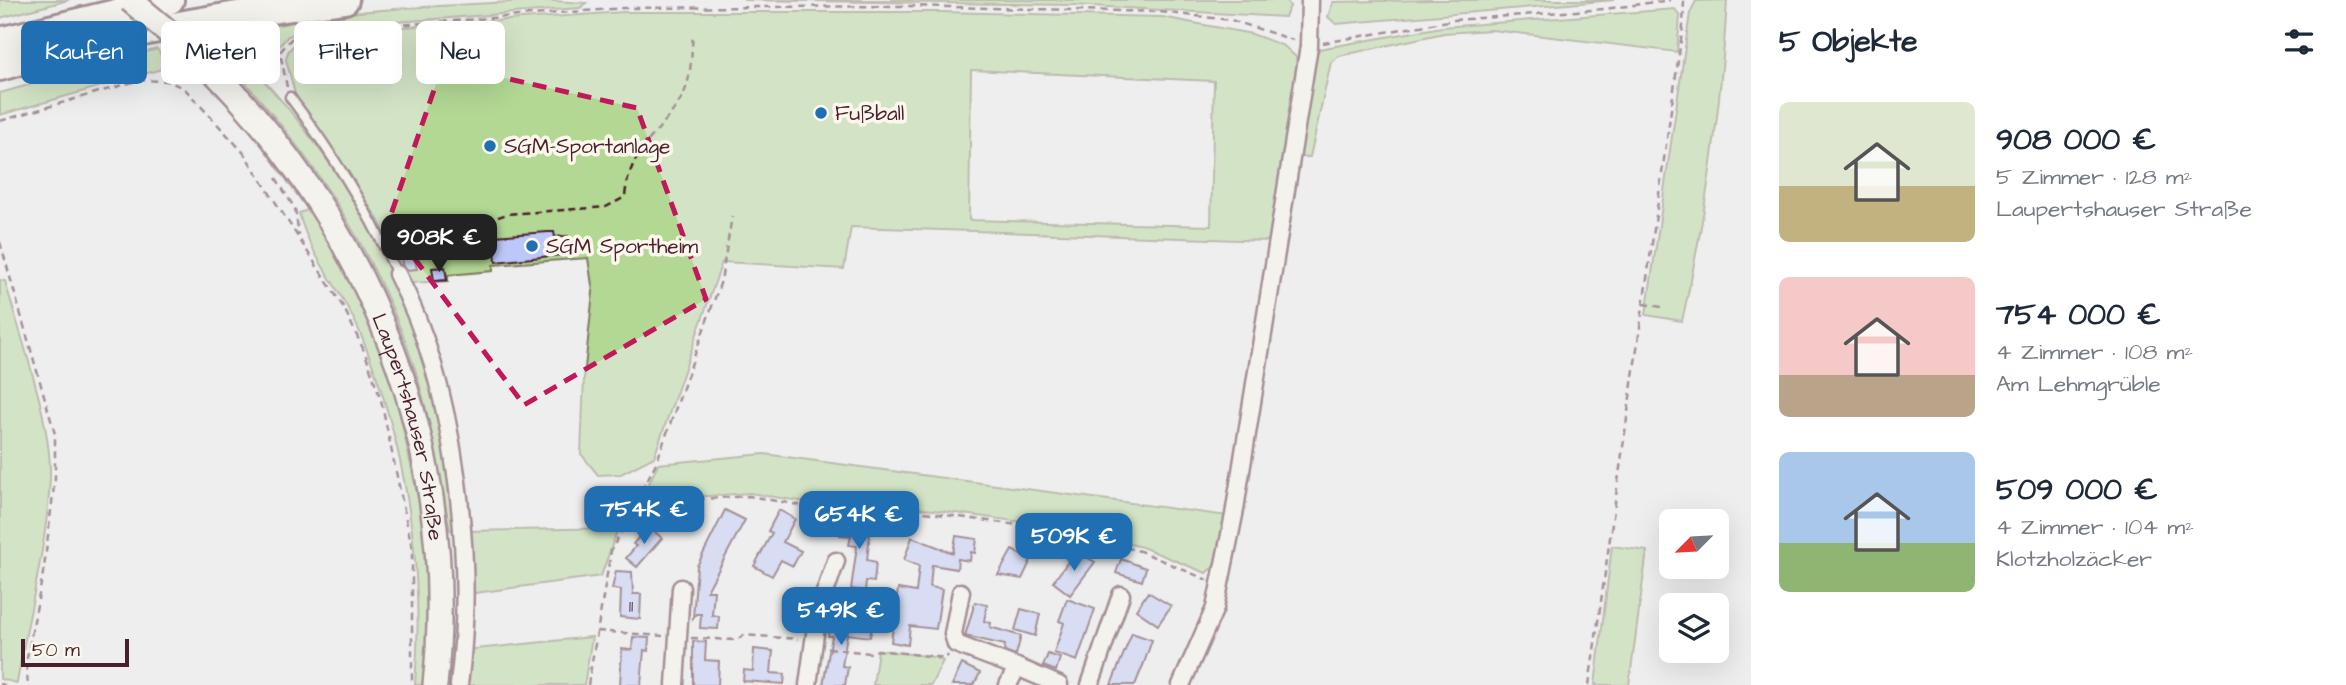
<!DOCTYPE html>
<html lang="de">
<meta charset="utf-8">
<style>
body{margin:0;font-family:"Architects Daughter",sans-serif;background:#f6f6f7;color:#1f2937;height:100vh;display:flex;flex-direction:column;font-size:26px;white-space:nowrap}
*{box-sizing:border-box;margin:0}
p{font-size:23px;color:#747a83}
.icon{flex:none;width:38px;height:38px;fill:none;stroke:currentColor;stroke-width:2;stroke-linecap:round;stroke-linejoin:round}
.map{position:relative;flex:1;overflow:hidden}
.details{display:flex;flex-direction:column;background:#fff;width:595px}
.details>*{flex:none}
.guide{position:absolute;left:21px;top:21px;width:665px;height:63px;display:flex;gap:14px}
.needle{width:46px;rotate:246deg}
.controls{position:absolute;left:1659px;top:509px;display:grid;gap:14px}
.controls a{display:grid;place-items:center;width:70px;height:70px;border-radius:10px;background:#fff;box-shadow:0 7px 28px #0002;font-size:35px}
.scale{position:absolute;left:21px;bottom:18px;width:108px;box-sizing:border-box;padding-left:7px;border:4px solid #4a1f2b;border-top:0;font-size:19px;line-height:24px;white-space:nowrap;color:#4a1f2b;-webkit-text-stroke:5px #fbf7ec;paint-order:stroke}
.price{position:absolute;translate:-50% -60px;padding:0 16px;border-radius:14px;background:#1f6fb2;color:#fff;font-size:23px;line-height:46px;filter:drop-shadow(0 2px 4px #0008)}
.price::after{content:'';position:absolute;left:50%;top:42px;width:21px;height:16px;margin-left:-10px;background:inherit;clip-path:polygon(0 0,100% 0,50% 100%)}
.price.selected{background:#222;color:#fff}
ul{padding:0;list-style:none}
li{display:flex;align-items:center;gap:21px;height:175px;padding:0 28px}
li span{display:grid;place-items:center;flex:none;width:196px;height:140px;border-radius:10px;color:#555}
li>.icon{margin-inline-start:auto}
span .icon{width:84px;height:84px;fill:#fffc;stroke-width:1}
li b{font-size:30px}
h2{display:flex;justify-content:space-between;align-items:center;height:84px;padding:0 28px;font-size:30px}
.chip{padding:0 24px;border-radius:10px;background:#fff;box-shadow:0 7px 28px #0002;font-size:24px;line-height:63px}
.chip.selected{background:#1f6fb2;color:#fff}
main{display:flex;flex:1;min-height:0}
.map>svg:first-child{display:block}
</style>
<main>
<div class="map">
<svg width="1751" height="685" viewBox="0 0 1751 685">
<rect width="100%" height="100%" fill="#eeeeef"/>
<filter id="ink" filterUnits="userSpaceOnUse"><feTurbulence type="fractalNoise" baseFrequency=".0143" numOctaves="2"/><feDisplacementMap in="SourceGraphic" scale="14" xChannelSelector="R" yChannelSelector="G"/><feConvolveMatrix kernelMatrix="1 2 1 2 8 2 1 2 1" color-interpolation-filters="sRGB"/></filter>
<g filter="url(#ink)">
<path fill="#b2d894" stroke="#7e7c60" stroke-width="2" fill-rule="evenodd" d="M0 0H69L0 18Z
M538 0 586 3 580 8 317 28 288 36 276 50 247 55 238 51 227 57 221 54 217 45C308 5 438 8 538 0Z
M743 0H1286L1290 6 1285 17 1073 5Z
M1431 0H1614L1336 24 1328 17 1333 2Z
M1727 0C1721 107 1706 216 1682 321L1646 315 1690 13 1696 1Z
M1675 9 1680 16 1677 52 1492 30 1444 33 1339 56 1331 62 1310 157H1298L1314 63 1319 49 1442 27Z
M624 12H941L1162 17 1252 34 1284 46 1296 57 1298 74 1269 241 851 227 844 269 722 262 654 457 621 474 598 475 581 454 584 378 593 292 588 258 493 265V271L448 275V281L408 283 378 219 296 97 286 60C287 44 304 39 317 33ZM971 70 1214 81 1211 226 969 220Z
M157 49 169 67 0 115V93Z
M247 63C349 167 421 303 447 447 453 475 455 503 459 531L450 530C440 477 431 421 415 369 378 255 312 154 231 67Z
M247 125 273 146 363 300 396 396 423 522 431 576 427 685H415C425 567 406 445 361 335 344 292 310 258 299 213L308 210Z
M0 280 5 281C20 336 52 422 50 478 47 547 28 615 17 683L0 679Z
M764 454 1228 516 1220 561 1206 573 1142 547 1059 527 896 505H825L750 493 651 500 643 496 658 464Z
M618 528 601 576 467 594 466 531Z
M1612 546 1647 551 1629 685H1595Z
M592 637 584 685H462L466 650Z
M878 650 934 657 943 661 931 685H873Z"/>
<path fill="#bcc8f9" stroke="#4a1f2b" stroke-width="2" d="M548 232H554L555 237 568 236 569 254 496 262 494 236Z
M401 247H412L417 269 407 270 402 265Z
M445 267 447 280 434 281 432 268Z
M685 508H700V522L684 521Z
M725 510 745 520 707 591H714L712 615 719 616 718 629 700 628 701 614H696L693 618 697 566Z
M779 510 795 519 783 542 801 551 793 566 781 560 772 576 754 566 772 533 768 531Z
M837 516H854L853 523 871 525 867 560 876 562 874 582 866 581 865 591 851 589 857 546 849 545 851 536 840 535 841 528 836 527Z
M648 526 662 538 637 567 626 558 636 546 633 544Z
M956 536 977 539 975 553 971 552 970 561 958 559 957 569 932 565 930 587 942 589 936 629 910 626 908 645 891 642 898 589 916 592 919 566 904 560 912 537 953 553Z
M1012 550 1031 560 1022 579 998 575Z
M1076 551 1095 562 1070 595 1053 582Z
M1121 559 1146 568 1142 581 1116 573Z
M616 571 632 572 633 594H641L640 619 620 617 621 590 612 589Z
M1148 592 1171 606 1158 625 1136 610Z
M1067 599 1095 609 1077 661 1054 653 1064 623 1059 621Z
M975 602 987 605 984 621 991 623 990 627 1021 636 1016 655 1004 651 1005 645 965 636Z
M1021 609 1040 614 1035 636 1015 630Z
M831 612 851 614 849 623 872 627 870 637 847 634 842 666 848 667 845 685H823L832 636H828Z
M1132 633 1152 640 1144 663 1135 685H1111Z
M633 637 649 638 648 651 644 650 641 685H620L622 649 632 650Z
M693 641 706 642 705 660 719 661 718 685H693Z
M754 649 773 651 771 673 785 674 784 684 743 681 744 670 753 671Z
M1048 654 1060 658 1056 671 1043 666Z
M962 664 980 673 974 685H952Z"/>
<g fill="none" stroke-linecap="round" stroke-linejoin="round">
<defs>
<path id="service" d="M290 97C333 154 368 209 397 274"/>
<path id="minor" d="M397 274C456 387 475 560 459 685
M961 592 953 634 956 644 1017 667
M675 685 681 588
M808 685 818 612 836 561
M1008 685 1017 667 1059 685
M1090 685 1121 595
M1181 685 1215 608 1234 515 1309 46 1310 0"/>
<g id="secondary">
<path id="s1" d="M201 59C370 224 460 449 435 685"/>
</g>
<path id="trunk" d="M0 41 170 0
M0 67C113 34 229 14 345 0"/>
</defs>
<use href="#service" stroke="#4a1f2b" stroke-width="13"/>
<use href="#minor" stroke="#4a1f2b" stroke-width="21"/>
<use href="#secondary" stroke="#4a1f2b" stroke-width="28"/>
<use href="#trunk" stroke="#4a1f2b" stroke-width="32"/>
<path stroke="#4a1f2b" stroke-width="2.5" stroke-dasharray="7 5" stroke-linecap="butt" d="M1323 43 1454 20 1605 9 1670 0
M287 87 280 52 291 39 318 31 625 8 906 6 1160 12 1231 20 1293 40
M0 121 140 80 167 81 184 88 243 152 344 308 365 353 381 400 412 548V685
M276 178 295 209 299 236
M0 242 55 434V478L44 568 26 663 28 685
M395 244 427 241 444 230 478 224 507 214 606 207 625 197C629 149 659 135 681 99 692 81 691 54 693 34
M1643 304 1662 307
M638 503 749 496 827 510 895 508 1046 529 1140 551 1207 580
M597 631 663 636
M691 638 736 640 744 635 798 639
M828 648 869 653 878 650 946 658 948 655
M0 684 5 685
M588 685 611 551 657 461 721 281 732 216
M1589 685 1683 26 1684 0"/>
<use href="#service" stroke="#fbf7ec" stroke-width="8"/>
<use href="#minor" stroke="#fbf7ec" stroke-width="16"/>
<use href="#secondary" stroke="#fbf7ec" stroke-width="23"/>
<use href="#trunk" stroke="#fbf7ec" stroke-width="26"/>
<defs>
<path id="secondary-bridge" d="M130 0 201 59"/>
</defs>
<use href="#secondary-bridge" stroke="#4a1f2b" stroke-width="28" stroke-linecap="butt"/>
<use href="#secondary-bridge" stroke="#fbf7ec" stroke-width="23"/>
</g>
</g>
<path d="M0 0H1751V685H0ZM443 64 637 108 706 299 524 405 388 223Z" fill="#eeeeef" fill-opacity=".55" fill-rule="evenodd"/>
<path fill="none" stroke="#c2185b" stroke-width="5" stroke-dasharray="14 9" stroke-linejoin="round" d="M443 64 637 108 706 299 524 405 388 223Z"/>
<g fill="#1f6fb2" stroke="#fbf7ec" stroke-width="2.5">
<circle cx="821" cy="113" r="7"/>
<circle cx="490" cy="146" r="7"/>
<circle cx="532" cy="246" r="7"/>
</g>
<g text-anchor="middle" stroke-width="7" stroke-linejoin="round" paint-order="stroke">
<g font-size="18" fill="#66495e">
<text x="631" y="612">11</text>
</g>
<g font-size="21" fill="#4a1f2b" stroke="#fbf7ec" text-anchor="start">
<text x="835" y="120">Fußball</text>
<text x="504" y="153">SGM-Sportanlage</text>
<text x="546" y="253">SGM Sportheim</text>
</g>
<g font-size="21" fill="#4a1f2b" stroke="#fbf7ec">
<text dy="7" stroke="none"><textPath href="#s1" startOffset="430">Laupertshauser Straße</textPath></text>
</g>
</g>
</svg>
<div class="controls">
<a><svg class="needle" viewBox="-14 -14 28 28"><path d="M0-13l5 13h-10z" fill="#e53935"/><path d="M0 13l5-13h-10z" fill="#747a83"/></svg></a>
<a><svg class="icon" aria-label="layers" viewBox="0 0 24 24"><path d="M12 4l9 5-9 5-9-5zM3 14l9 5 9-5"/></svg></a>
</div>
<div class="scale">50 m</div>
<b class="price selected" style="left:439px;top:274px">908K €</b>
<b class="price" style="left:644px;top:546px">754K €</b>
<b class="price" style="left:859px;top:551px">654K €</b>
<b class="price" style="left:1074px;top:573px">509K €</b>
<b class="price" style="left:841px;top:647px">549K €</b>
<div class="guide">
<a class="chip selected">Kaufen</a>
<a class="chip">Mieten</a>
<a class="chip">Filter</a>
<a class="chip">Neu</a>
</div>
</div>
<section class="details">
<h2>5 Objekte<svg class="icon" aria-label="filters" viewBox="0 0 24 24"><path d="M4 7h16M4 17h16"/><circle cx="9" cy="7" r="2"/><circle cx="15" cy="17" r="2"/></svg></h2>
<ul>
<li><span style="background:linear-gradient(#dfe7d0 60%,#c2b280 0)"><svg class="icon" aria-label="home" viewBox="0 0 24 24"><path d="M3 11l9-7 9 7M6 9v11h12V9"/></svg></span><div><b>908 000 €</b><p>5 Zimmer · 128 m²</p><p>Laupertshauser Straße</p></div></li>
<li><span style="background:linear-gradient(#f6c9c9 70%,#b9a48a 0)"><svg class="icon" aria-label="home" viewBox="0 0 24 24"><path d="M3 11l9-7 9 7M6 9v11h12V9"/></svg></span><div><b>754 000 €</b><p>4 Zimmer · 108 m²</p><p>Am Lehmgrüble</p></div></li>
<li><span style="background:linear-gradient(#a9c7e8 65%,#8fb573 0)"><svg class="icon" aria-label="home" viewBox="0 0 24 24"><path d="M3 11l9-7 9 7M6 9v11h12V9"/></svg></span><div><b>509 000 €</b><p>4 Zimmer · 104 m²</p><p>Klotzholzäcker</p></div></li>
</ul>
</section>
</main>
